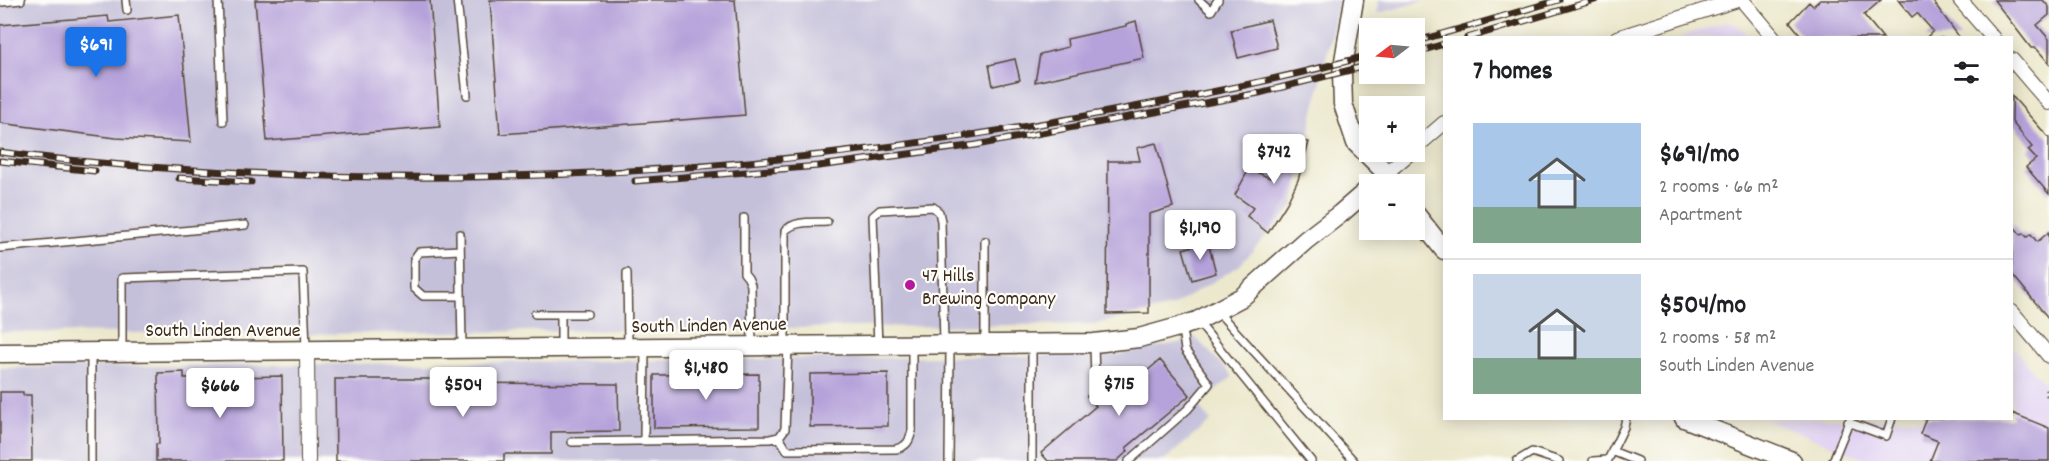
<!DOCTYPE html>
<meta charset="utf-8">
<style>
body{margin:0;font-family:Dekko,sans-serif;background:#f2f2f2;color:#202124;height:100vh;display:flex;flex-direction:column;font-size:22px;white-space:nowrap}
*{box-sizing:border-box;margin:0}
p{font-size:20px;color:#757577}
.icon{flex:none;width:33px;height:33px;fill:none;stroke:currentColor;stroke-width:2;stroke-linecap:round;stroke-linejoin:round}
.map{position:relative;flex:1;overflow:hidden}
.panel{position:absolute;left:1443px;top:36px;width:570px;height:384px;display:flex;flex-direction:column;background:#fff;border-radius:0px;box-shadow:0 3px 15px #0003}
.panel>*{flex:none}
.needle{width:39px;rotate:254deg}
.controls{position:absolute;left:1359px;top:18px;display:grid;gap:12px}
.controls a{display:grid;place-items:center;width:66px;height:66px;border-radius:0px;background:#fff;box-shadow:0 3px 15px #0003;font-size:30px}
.price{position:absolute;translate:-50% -51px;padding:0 14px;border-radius:6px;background:#fff;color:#222;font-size:20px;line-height:39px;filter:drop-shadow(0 2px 3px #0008)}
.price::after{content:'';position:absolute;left:50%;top:36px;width:18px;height:14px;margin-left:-9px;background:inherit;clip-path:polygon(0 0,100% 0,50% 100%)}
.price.selected{background:#1a73e8;color:#fff}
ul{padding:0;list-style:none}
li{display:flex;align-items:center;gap:18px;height:150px;padding:0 30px}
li+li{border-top:2px solid #e0e0e0}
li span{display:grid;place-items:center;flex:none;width:168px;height:120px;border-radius:0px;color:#555}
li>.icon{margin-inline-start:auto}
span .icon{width:72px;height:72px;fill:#fffc;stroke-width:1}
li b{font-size:26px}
h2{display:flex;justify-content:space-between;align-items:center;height:72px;padding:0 30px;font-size:26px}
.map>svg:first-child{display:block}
</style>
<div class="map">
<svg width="2049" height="461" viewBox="0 0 2049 461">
<rect width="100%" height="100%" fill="#fdfcf7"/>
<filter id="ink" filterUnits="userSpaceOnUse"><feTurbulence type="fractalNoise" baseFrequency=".0167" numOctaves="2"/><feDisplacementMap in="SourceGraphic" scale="12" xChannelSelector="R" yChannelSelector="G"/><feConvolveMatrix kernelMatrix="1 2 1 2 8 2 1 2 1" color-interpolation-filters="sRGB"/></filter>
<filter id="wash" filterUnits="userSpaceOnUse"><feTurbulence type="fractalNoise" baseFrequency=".008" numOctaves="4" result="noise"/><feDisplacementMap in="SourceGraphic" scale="24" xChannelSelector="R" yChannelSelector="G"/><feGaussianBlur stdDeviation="1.35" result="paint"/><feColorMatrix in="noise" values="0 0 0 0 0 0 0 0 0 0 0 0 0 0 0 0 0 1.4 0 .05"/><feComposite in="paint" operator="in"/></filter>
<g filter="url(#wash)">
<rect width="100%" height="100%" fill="#ece8cd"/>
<path fill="#e2d4f3" d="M1727 22 1735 24 1749 37H1679Z
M2012 346 2049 390V461H1870L1764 419 2012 418Z"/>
<path fill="#c5c0da" d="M0 0H1339L1293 206 1239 266 1171 307 1094 324 301 334 0 332Z
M1379 0H1426L1377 14Z
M1195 337 1233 376 1200 404 1201 409 1211 421 1163 461H0V368L1116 355 1188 341Z"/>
<g id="blocks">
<path fill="#b5a2da" d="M255 0H430L440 127 267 141Z
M490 0H735L745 115 500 134Z
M1820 0H1881L1864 15 1883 38H1803L1790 22 1809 2 1813 6Z
M1898 0H1932L1960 38H1926L1933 31 1917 13 1912 17Z
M1994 0H2043L2049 7V15L2037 25 2049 39V63L2036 48H2031Z
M179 15 191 142 116 138 0 123V25L108 16 109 22Z
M1270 20 1277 48 1238 58 1231 30Z
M1136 21 1144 58 1035 82 1040 54 1068 47 1067 39 1126 26V24Z
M1015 59 1020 80 993 86 989 65Z
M2012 96 2049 138V194L2026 167 2036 159 2028 150 2032 147 2012 122Z
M1288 139 1309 142 1298 180 1287 203 1268 233 1247 216 1253 208 1235 195 1249 169 1270 178 1281 143Z
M1156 143 1173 207 1149 214V313L1107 314 1108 161H1140L1137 148Z
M2012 224 2021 235 2023 233 2027 237 2031 234 2037 242 2049 232V319L2012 274Z
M1208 242 1216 273 1192 280 1183 249Z
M1160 360 1190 395 1126 448 1128 451 1117 461H1048L1041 453 1096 406 1087 396 1108 379 1112 384 1122 375 1126 380 1136 372 1140 377Z
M184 372V378L282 376 283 461H156V444H159L158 373Z
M888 373V426L810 427V374Z
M759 374V427L654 428V375Z
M335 379H444V383L618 384 619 431 551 432V454H504V461H336Z
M0 392H23V395H31L32 461H0Z
M2012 413 2049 428V461H1930L1938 441 1920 434 1926 418H2012Z"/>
</g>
</g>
<g filter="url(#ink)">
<use href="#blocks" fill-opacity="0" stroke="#564638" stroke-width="1.5"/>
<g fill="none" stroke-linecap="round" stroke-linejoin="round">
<defs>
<path id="lane" d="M1 0 2 2 21 0
M126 0 127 10
M218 0 223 121
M457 0 467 95
M1199 0 1211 11 1218 0
M744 218V273L748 278 751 285 752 345
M460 234 462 346
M985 241V344
M0 248 245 225
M460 250 419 252 414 259V288L423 296H461
M627 273 628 345
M1218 312 1354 461
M535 314H587
M561 314V347
M1199 323 1311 461
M878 345 873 216 880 210 933 207 939 212 941 221 944 343
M1094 345 1095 380
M785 346V231C795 220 812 223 827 222
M1032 346V461
M122 352V278L303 272 306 348
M1848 422 1886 436 1892 418
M779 437 787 450 896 449C907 446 909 442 912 431V347
M644 441 645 347
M572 442 770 439 779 437 785 429 788 346
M1612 451 1637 461
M91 461V355
M949 461 950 347
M1129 461 1188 409 1209 384 1185 350 1182 329
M1517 461 1532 452 1559 461
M1593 461 1608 460 1624 427 1626 418
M1833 461 1850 419"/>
<path id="street" d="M1742 0 1774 38
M1960 0 1993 38
M1617 38 1737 0
M2012 60 2049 103
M1414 149 1444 123
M1386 173 1411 152
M2012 312 2049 356
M307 350 308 461"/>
<path id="secondary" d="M1354 0 1342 73 1343 104 1356 143 1386 173 1394 184
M1414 212 1444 250
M0 353 1094 343 1139 338 1182 326 1197 321 1242 297 1306 240 1340 214 1370 188
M1684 418 1792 461"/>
</defs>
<use href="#lane" stroke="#564638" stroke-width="10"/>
<use href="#street" stroke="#564638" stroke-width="16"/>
<use href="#secondary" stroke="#564638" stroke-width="21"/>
<path stroke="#564638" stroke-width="2" stroke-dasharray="1.5 4.5" stroke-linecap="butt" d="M2049 384 2045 393 2049 400"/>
<use href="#lane" stroke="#fff" stroke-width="7"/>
<use href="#street" stroke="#fff" stroke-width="14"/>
<use href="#secondary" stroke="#fff" stroke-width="18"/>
<defs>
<path id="rail" d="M1467 38 1595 0
M1414 42 1559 0
M1414 53 1444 44
M0 152C82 163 166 169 249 173 532 187 813 166 1091 115 1185 98 1278 80 1370 55
M0 161 95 171
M179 178 251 182
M635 181 819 166 976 145 1259 93 1370 65"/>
</defs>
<use href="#rail" stroke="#3b2a1e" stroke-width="7"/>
<use href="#rail" stroke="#fdfcf7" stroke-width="4.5" stroke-dasharray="14" stroke-linecap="butt"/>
</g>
</g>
<circle fill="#b5179e" stroke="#fdfcf7" stroke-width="2" cx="910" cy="285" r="6"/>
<g text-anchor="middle" stroke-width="4.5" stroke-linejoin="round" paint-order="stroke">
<g font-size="20" fill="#3b2a1e" stroke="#fdfcf7" text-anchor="start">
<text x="922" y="281">47 Hills<tspan x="922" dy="23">Brewing Company</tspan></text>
</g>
<g font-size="20" fill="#3b2a1e" stroke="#fdfcf7">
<text transform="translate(709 324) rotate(-1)" y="7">South Linden Avenue</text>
<text x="223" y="336">South Linden Avenue</text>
</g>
</g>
</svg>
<div class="controls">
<a><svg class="needle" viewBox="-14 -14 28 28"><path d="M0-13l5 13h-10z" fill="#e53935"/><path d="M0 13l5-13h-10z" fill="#757577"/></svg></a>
<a>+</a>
<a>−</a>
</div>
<b class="price selected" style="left:96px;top:78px">$691</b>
<b class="price" style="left:1274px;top:185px">$742</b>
<b class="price" style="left:1200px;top:261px">$1,190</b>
<b class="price" style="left:706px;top:401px">$1,480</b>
<b class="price" style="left:1119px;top:417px">$715</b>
<b class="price" style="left:463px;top:418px">$504</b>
<b class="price" style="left:220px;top:419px">$666</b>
<section class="panel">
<h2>7 homes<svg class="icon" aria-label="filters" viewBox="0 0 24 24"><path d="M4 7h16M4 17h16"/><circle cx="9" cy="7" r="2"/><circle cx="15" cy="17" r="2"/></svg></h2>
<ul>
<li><span style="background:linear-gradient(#a9c7e8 70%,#7fa58c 0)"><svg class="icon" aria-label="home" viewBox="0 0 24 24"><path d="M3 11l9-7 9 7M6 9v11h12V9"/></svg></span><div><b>$691/mo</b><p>2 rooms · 66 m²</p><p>Apartment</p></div></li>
<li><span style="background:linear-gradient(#c9d6e8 70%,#7fa58c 0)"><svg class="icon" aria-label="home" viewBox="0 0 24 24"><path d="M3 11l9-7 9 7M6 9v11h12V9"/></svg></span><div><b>$504/mo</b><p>2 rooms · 58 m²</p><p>South Linden Avenue</p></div></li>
</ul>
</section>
</div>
